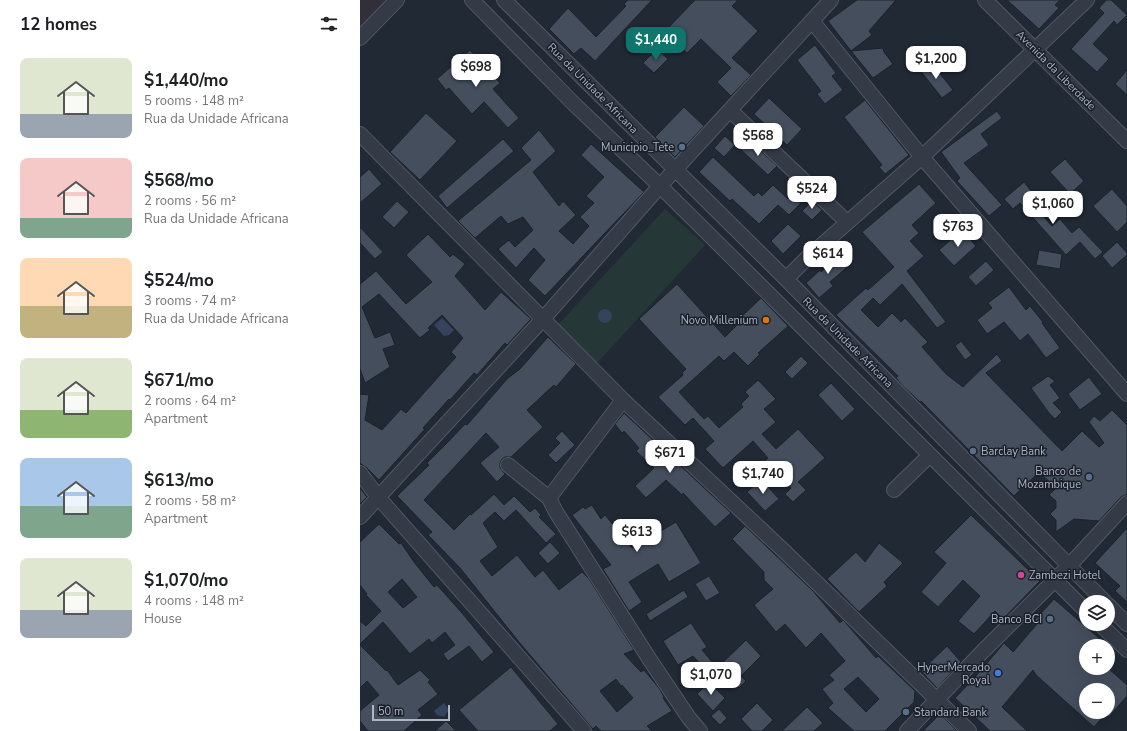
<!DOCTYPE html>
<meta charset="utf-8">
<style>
body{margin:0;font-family:"Nunito Sans",sans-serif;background:#f6f6f6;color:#202124;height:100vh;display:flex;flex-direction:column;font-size:15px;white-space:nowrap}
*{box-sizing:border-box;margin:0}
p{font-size:13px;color:#757577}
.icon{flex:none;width:22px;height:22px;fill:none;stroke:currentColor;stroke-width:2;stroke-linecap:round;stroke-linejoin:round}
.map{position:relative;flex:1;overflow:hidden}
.panel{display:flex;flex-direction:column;background:#fff;width:360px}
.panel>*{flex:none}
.buttons{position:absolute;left:719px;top:595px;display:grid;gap:8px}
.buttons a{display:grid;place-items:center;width:36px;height:36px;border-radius:50%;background:#fff;box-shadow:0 4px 16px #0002;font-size:20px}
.scale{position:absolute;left:12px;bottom:10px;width:78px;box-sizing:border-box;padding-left:4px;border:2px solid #aeb5c3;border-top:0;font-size:11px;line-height:14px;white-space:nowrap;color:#aeb5c3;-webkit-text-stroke:3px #1a202a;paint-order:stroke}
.price{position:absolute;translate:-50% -34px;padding:0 9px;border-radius:8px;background:#fff;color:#222;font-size:13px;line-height:26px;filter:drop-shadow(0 1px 2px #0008)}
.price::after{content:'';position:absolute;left:50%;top:24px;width:12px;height:9px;margin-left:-6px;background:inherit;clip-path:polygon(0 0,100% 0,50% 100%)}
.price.active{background:#0f766e;color:#fff}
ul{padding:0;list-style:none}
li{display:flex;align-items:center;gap:12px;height:100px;padding:0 20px}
li span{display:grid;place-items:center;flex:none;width:112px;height:80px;border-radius:8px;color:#555}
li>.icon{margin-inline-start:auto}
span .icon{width:48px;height:48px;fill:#fffc;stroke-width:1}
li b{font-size:17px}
h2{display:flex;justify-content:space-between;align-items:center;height:48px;padding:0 20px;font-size:17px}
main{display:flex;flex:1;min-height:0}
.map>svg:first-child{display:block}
</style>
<main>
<section class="panel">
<h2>12 homes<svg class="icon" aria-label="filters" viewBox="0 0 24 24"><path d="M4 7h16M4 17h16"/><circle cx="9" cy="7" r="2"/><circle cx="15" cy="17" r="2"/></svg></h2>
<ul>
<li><span style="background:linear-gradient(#dfe7d0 70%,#9aa5b1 0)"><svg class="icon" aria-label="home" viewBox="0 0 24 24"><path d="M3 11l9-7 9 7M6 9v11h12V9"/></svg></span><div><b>$1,440/mo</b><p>5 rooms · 148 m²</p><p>Rua da Unidade Africana</p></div></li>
<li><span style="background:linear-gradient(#f6c9c9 75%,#7fa58c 0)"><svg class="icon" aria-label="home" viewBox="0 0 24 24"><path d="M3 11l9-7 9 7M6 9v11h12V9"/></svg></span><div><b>$568/mo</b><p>2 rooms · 56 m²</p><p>Rua da Unidade Africana</p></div></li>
<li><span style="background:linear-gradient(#ffd9b3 60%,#c2b280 0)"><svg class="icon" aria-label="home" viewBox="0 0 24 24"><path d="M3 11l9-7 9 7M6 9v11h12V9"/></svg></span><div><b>$524/mo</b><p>3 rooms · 74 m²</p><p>Rua da Unidade Africana</p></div></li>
<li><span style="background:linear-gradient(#dfe7d0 65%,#8fb573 0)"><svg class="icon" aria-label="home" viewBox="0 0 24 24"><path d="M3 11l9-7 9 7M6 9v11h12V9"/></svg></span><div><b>$671/mo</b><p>2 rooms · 64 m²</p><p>Apartment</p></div></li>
<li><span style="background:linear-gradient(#a9c7e8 60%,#7fa58c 0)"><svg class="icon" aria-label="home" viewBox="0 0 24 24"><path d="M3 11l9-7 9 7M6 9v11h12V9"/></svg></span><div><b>$613/mo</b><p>2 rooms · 58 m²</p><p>Apartment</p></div></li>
<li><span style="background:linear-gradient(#dfe7d0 65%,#9aa5b1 0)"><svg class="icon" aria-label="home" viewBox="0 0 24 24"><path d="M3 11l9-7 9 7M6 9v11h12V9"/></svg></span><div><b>$1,070/mo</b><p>4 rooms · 148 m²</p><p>House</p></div></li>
</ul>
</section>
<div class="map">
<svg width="767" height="731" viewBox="0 0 767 731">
<rect width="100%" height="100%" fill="#212935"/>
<path fill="#312f3a" d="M0 0H30L1 27 0 26Z"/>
<path fill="#263738" d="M305 209 345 245 237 363 197 326Z"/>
<path fill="#35445c" d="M238 316a7 7 0 1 1 14 0a7 7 0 1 1-14 0Z
M82 318 94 330 89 335 84 336 74 325Z
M84 703 89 710 84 717 77 715 74 711Z"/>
<path fill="#444e5d" stroke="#1c222c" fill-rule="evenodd" d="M268 0H292L235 61 221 48 214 54 189 29 208 8 236 37 266 6 264 4Z
M335 0H378L372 6 398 31 372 58 391 75 371 96 357 82 371 68 341 39 327 53 305 31Z
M497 0H536L509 31 512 35 491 51 468 21Z
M647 0H700L695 5 699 8 679 29Z
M746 0H751L767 15 757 25 754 21 733 44 749 59 737 72 711 49 744 13 739 8Z
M455 45 476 73 472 76 483 90 465 104 457 94 461 91 437 60Z
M523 48 524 52 533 64 513 78 491 51Z
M297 49 308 59 294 73 283 63Z
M110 50 140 83 133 89 159 118 148 128 124 102 112 114 89 88 86 90 77 79Z
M570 61 593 90 582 98 559 69Z
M767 70V95L755 84Z
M409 98 442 129 427 145 394 114Z
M505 100 549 155 525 174 519 167 522 165 484 117Z
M324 107 344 126 315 157 295 137Z
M637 111 642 118 621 134 629 145 604 163 642 205 629 216 597 181 600 178 581 152Z
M66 113 97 141 60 180 30 152Z
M179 130 196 151 173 172 199 206 203 201 216 215 199 231 213 244 229 226 220 217 234 203 226 196 244 177 221 155 231 144 284 192 185 296 168 280 185 260 174 248 156 268 138 249 149 240 155 247 173 230 163 217 148 224 141 216 115 238 98 221 171 160 161 148Z
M365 136 375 145 364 157 354 148Z
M143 139 154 151 87 208 78 196Z
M388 139 417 166 408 175 379 148Z
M353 157 394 196 398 192 402 196 413 185 428 199 432 195 441 203 429 215 418 205 399 224 372 199 370 201 339 172Z
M705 159 724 181 710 194 690 172Z
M9 169 22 184 0 203V177Z
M664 182 672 192 666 197 692 226 700 219 712 233 719 227 743 252 735 259 720 242 706 255 660 203 653 209 644 199Z
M559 184 576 203 552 225 559 233 550 241 564 256 547 271 586 322 577 328 542 284 520 305 513 298 501 310 518 327 532 313 541 322 545 318 568 342 562 347 586 374 603 387 637 354 642 361 626 373 702 451 722 431 739 447 744 443 729 422 734 416 740 421 752 410 767 425V494L761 497 739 521 714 519 696 532V520L690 514 696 508V501L689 495 696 488 679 472 654 496 561 401 560 402 543 386 536 378 538 376 476 315 506 288 508 290 534 267 502 232Z
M752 189 767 206V222L757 232 733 206Z
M37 201 49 212 34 228 22 217Z
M452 201 462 210 452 220 442 211Z
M428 224 441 236 423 254 411 241Z
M0 227 23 252 15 259 0 243Z
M602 230 616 246 594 266 579 250Z
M68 234 90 257 93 254 105 264 95 276 125 310 141 292 171 319 147 345 145 343 117 375 114 373 90 400 89 399 63 428 65 429 19 480 7 468 0 463V394L9 395 5 420 22 430 41 409 46 413 96 357 91 352 103 338 82 315 68 328 70 330 60 338 19 294 2 307 15 338 30 332 35 345 23 349 30 367 5 383 0 369V284L16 271 46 304 72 282 46 255Z
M757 242 767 253V255L752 268 742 256Z
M679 250 702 254 700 269 676 265Z
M483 252 492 263 470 282 473 286 459 298 446 283 460 270 461 272Z
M626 261 634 270 616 286 608 277Z
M317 284 365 337 381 321 379 319 401 298 428 326 398 353 400 354 388 366 374 352 364 361 359 356 319 392 344 419 348 416 359 428 383 407 381 404 389 396 385 392 398 380 416 399 404 409 416 422 402 434 416 449 438 429 465 458 438 482 446 490 433 502 425 494 431 488 412 466 396 481 389 474 408 458 393 441 363 468 345 449 354 441 333 418 325 425 298 397 323 375 322 373 326 369 279 319Z
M649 287 666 310 670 306 683 322 682 323 700 348 686 358 668 334 660 341 644 322 627 334 617 320 632 308 628 303Z
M188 337 216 364 196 387 194 385 167 410 183 427 151 457H145L142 459 140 463V468L145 474 137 482 120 463 139 447 126 433 64 500 94 530 110 514 111 515 134 494 144 505 154 496 170 512 175 508 181 515 179 517 196 534 186 543 156 510 144 521 135 512 123 523 138 547 120 561 132 576 157 555 175 577 183 570 199 590 222 572 229 579 274 650 264 654 281 672 284 670 299 688 304 697 303 698 312 711 287 726 292 731H241L236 726 233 729 159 642 100 568 68 535 72 532 37 496 69 465 67 463 87 443 105 424 107 425 148 378 160 369ZM256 679 261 686 262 685 273 698 257 712 240 691Z
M601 341 612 355 605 360 595 346Z
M441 356 448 363 432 379 425 372Z
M688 376 695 381 690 385 700 398 693 403 702 412 695 419 689 413 671 388Z
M729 377 742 394 720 410 708 394Z
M471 383 495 409 482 421 458 395Z
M264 413 371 513 355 527 323 493 322 495 306 480 286 498 275 486 294 468 276 451 279 448 264 431 262 433 255 424Z
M202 431 215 445 196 463 188 455 200 443 195 438Z
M401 479 419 499 405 511 387 492Z
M0 488 7 497 0 504Z
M232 505 241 519 245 515 272 548 316 522 341 563 309 582 298 564 269 582 282 602 269 611 243 569 251 565 212 515 223 507 225 509Z
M611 515 680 581 643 619 635 611 614 634 598 621 620 596 603 580 578 607 561 592 586 563 574 552Z
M19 524 39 544 41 543 54 562 74 587 77 585 102 613 134 652 122 662 109 646 88 661 83 654 95 645 85 632 72 643 69 639 50 654 23 622 0 644V621L6 626 21 611 6 595 7 594 0 585V542ZM42 579 57 597 43 608 28 592Z
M385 526 453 591 480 623 483 620 485 622 516 658 518 656 555 691 554 702 525 731H494L468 708 473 703 462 689 474 680 469 675 485 661 461 633 446 648 425 624 416 632 394 605 413 589 404 580V572L372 539ZM498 677 519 699 506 712 484 689Z
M767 528V602L755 591 760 586 735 563Z
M190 542 200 553 188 564 178 553Z
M519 543 543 563 524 582 527 586 499 612 467 579 496 552 505 562Z
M349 576 360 593 346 601 335 584Z
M324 590 328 597 290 621 286 614Z
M694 599 748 646H726V668H748L767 685V696L748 718V690H726V712H747L734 727 676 675 673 670 642 707 667 731H630L595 698 616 676 644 643 653 652 677 624 674 621Z
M331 623 347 647 342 650 359 670 351 676 333 656 318 665 303 641Z
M386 640 401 656 381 676 386 681 379 688 358 667Z
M0 645 26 671 27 670 38 685 60 670 70 680 68 682 78 694 58 710 62 715 44 731H8L0 721V711L19 695 7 681 0 688Z
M587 646 601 662 577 688 561 671Z
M151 667 198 724 190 731H118L99 710Z
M349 682 365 698 353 711 337 694Z
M397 703 413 720 402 731H392L381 719Z
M447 707 463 723 454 731H422Z
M359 709 367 718 360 725 351 716Z
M580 714 597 731H563Z
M86 721 96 731H75Z"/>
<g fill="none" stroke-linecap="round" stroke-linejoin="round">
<defs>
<path id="minor" d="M112 0 214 104 300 186 412 297 726 611
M144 0 426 279 745 602
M625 0 767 141
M452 21 562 157 767 394
M0 38 37 0
M370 110 487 222
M0 134 263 400 423 550 609 731
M426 279 447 258 562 157 727 0
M148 465 189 498 196 512 290 660 329 718 340 731
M0 473 18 497 224 731
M534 490 570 455
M189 498 263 400
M0 517 183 319 300 186 471 0
M748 605 767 624
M740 624 767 650
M547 731 623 651 708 567 767 503"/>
</defs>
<use href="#minor" stroke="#525864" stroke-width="16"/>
<use href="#minor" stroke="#343b46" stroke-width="14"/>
</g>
<g fill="#5c6f8a" stroke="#1a202a" stroke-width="1.5">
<circle cx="322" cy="147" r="4"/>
<circle cx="613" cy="451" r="4"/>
<circle cx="729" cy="477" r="4"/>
<circle cx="690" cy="619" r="4"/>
<circle cx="546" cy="712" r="4"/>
</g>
<circle fill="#e8710a" stroke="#1a202a" stroke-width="1.5" cx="406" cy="320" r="4"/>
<circle fill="#d1479c" stroke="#1a202a" stroke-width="1.5" cx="661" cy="575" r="4"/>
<circle fill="#3f7fe0" stroke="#1a202a" stroke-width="1.5" cx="638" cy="673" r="4"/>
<g text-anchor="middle" stroke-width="3" stroke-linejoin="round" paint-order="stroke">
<g font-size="11" fill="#aeb5c3" stroke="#1a202a">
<text transform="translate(696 70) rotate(45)" y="4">Avenida da Liberdade</text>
<text transform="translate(233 88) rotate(45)" y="4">Rua da Unidade Africana</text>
<text transform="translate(488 342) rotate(45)" y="4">Rua da Unidade Africana</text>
</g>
<g font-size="11" fill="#aeb5c3" stroke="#1a202a" text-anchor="end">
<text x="314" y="151">Municipio_Tete</text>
<text x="398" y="324">Novo Millenium</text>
<text x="621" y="455" text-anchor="start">Barclay Bank</text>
<text x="721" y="475">Banco de<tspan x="721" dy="13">Mozambique</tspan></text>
<text x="669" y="579" text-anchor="start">Zambezi Hotel</text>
<text x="682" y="623">Banco BCI</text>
<text x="630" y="671">HyperMercado<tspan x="630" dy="13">Royal</tspan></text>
<text x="554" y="716" text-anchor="start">Standard Bank</text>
</g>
</g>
</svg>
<div class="buttons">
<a><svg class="icon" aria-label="layers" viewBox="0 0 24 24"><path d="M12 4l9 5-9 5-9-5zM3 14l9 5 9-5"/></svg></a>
<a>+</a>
<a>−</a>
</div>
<div class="scale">50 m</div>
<b class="price active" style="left:296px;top:61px">$1,440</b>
<b class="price" style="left:576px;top:80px">$1,200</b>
<b class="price" style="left:116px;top:88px">$698</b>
<b class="price" style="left:398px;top:157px">$568</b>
<b class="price" style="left:452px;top:210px">$524</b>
<b class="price" style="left:693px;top:225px">$1,060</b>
<b class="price" style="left:598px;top:248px">$763</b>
<b class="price" style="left:468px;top:275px">$614</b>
<b class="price" style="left:310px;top:474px">$671</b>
<b class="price" style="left:403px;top:495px">$1,740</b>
<b class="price" style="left:277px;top:553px">$613</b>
<b class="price" style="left:351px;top:696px">$1,070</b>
</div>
</main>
